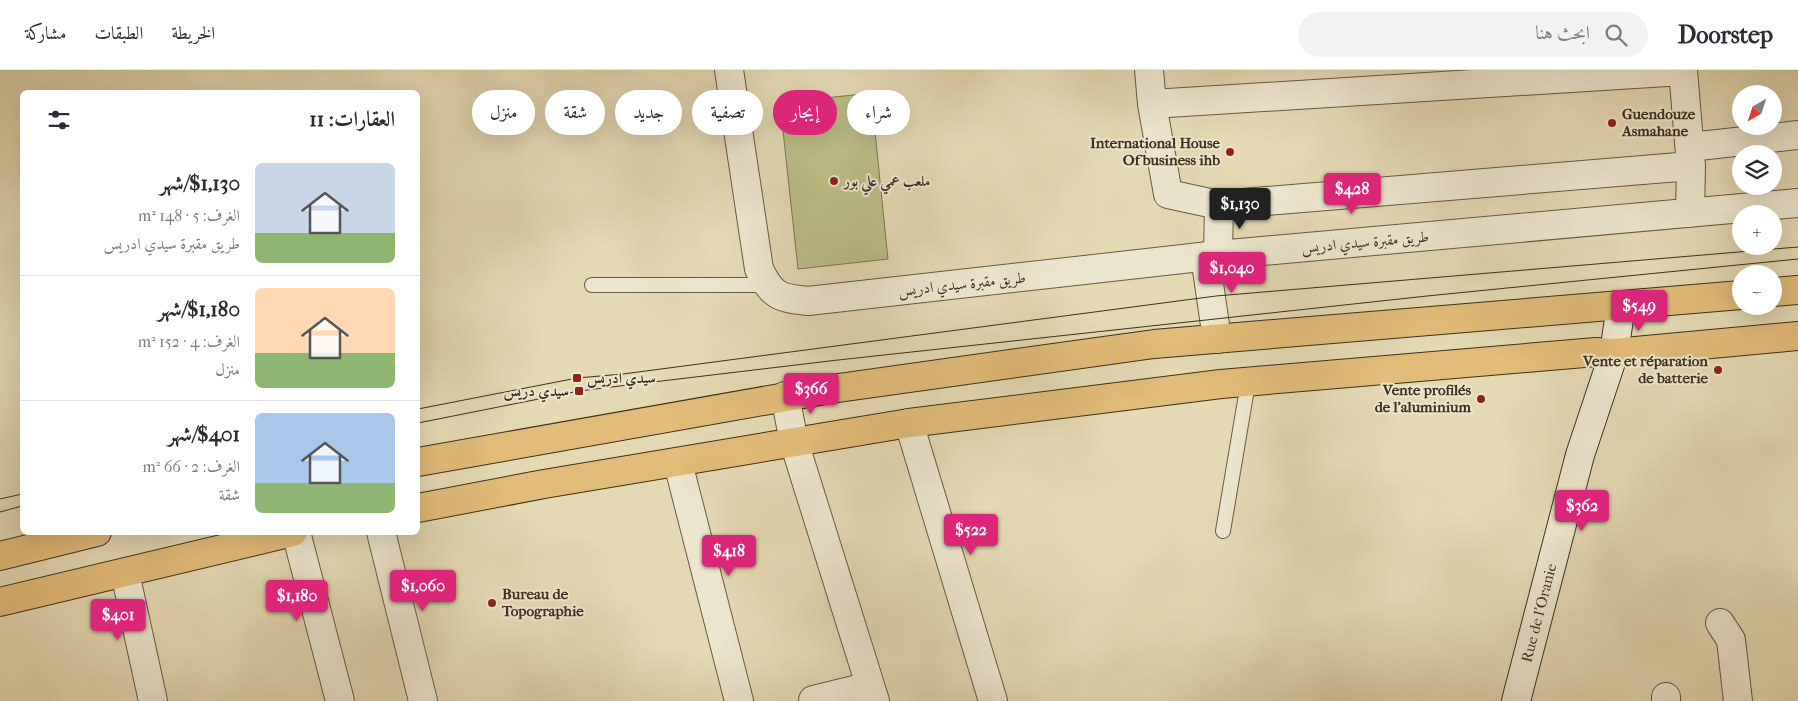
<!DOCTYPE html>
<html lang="ar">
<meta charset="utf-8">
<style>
body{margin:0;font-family:"IM FELL French Canon",Amiri,serif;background:#f2f2f3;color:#2b2b33;direction:rtl;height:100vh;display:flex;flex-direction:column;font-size:19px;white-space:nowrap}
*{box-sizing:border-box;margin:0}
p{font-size:16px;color:#7c7c81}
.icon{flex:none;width:28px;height:28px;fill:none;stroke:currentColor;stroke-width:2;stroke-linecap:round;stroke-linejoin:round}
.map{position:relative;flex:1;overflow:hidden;direction:ltr}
.side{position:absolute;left:20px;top:20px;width:400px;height:445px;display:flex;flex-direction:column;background:#fff;border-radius:8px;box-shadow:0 5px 20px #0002;direction:rtl}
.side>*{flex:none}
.hud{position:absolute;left:435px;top:20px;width:475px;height:45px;direction:rtl;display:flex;gap:10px}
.needle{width:32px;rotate:219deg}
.buttons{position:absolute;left:1732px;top:15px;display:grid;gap:10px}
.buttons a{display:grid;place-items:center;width:50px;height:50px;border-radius:50%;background:#fff;box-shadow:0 5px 20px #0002;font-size:25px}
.price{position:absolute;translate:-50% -42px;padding:0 11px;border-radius:5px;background:#db2777;color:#fff;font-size:16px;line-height:32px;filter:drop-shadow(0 1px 2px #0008)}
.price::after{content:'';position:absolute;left:50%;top:30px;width:15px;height:11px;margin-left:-8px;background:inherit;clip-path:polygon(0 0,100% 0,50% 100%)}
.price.selected{background:#222;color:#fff}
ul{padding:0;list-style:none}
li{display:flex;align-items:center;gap:15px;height:125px;padding:0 25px}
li+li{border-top:1px solid #e1e1e2}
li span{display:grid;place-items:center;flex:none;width:140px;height:100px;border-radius:8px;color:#555}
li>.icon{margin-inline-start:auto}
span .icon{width:60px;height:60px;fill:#fffc;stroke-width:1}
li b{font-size:21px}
h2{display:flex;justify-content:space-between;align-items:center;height:60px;padding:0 25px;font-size:21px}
.pill{padding:0 18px;border-radius:22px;background:#fff;box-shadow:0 5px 20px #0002;font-size:18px;line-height:45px}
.pill.selected{background:#db2777;color:#fff}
header{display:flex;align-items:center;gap:30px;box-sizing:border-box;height:70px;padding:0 25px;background:#fff;border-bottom:1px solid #e1e1e2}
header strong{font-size:24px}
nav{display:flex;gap:28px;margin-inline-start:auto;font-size:18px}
.search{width:350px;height:45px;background:#f2f2f3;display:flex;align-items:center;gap:12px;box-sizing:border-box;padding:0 18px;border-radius:28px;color:#7c7c81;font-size:19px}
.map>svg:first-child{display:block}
</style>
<header>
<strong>Doorstep</strong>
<div class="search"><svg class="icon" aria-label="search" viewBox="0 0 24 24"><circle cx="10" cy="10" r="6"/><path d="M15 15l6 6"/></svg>ابحث هنا</div>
<nav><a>الخريطة</a><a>الطبقات</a><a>مشاركة</a></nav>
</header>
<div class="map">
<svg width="1798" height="631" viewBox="0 0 1798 631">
<rect width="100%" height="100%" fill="#e4d9b3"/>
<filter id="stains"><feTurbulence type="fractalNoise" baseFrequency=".004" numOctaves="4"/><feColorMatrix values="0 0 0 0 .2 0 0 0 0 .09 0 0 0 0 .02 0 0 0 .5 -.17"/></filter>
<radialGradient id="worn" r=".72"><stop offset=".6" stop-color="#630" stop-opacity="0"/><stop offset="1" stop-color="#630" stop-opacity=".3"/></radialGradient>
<path fill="#bcbd88" stroke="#7e7652" d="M871 23 888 189 798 199 780 33Z"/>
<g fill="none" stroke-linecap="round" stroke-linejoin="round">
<defs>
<path id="lane" d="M592 215H767
M1223 461 1248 313"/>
<path id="street" d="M729 0 759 199C772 226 779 228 808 231L1218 185 1798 133
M1149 0 1152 34 1168 124 1219 135 1691 96
M1683 0 1691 96 1690 143
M1152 34 1683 1
M1690 77 1798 65
M1218 185 1219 135
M1205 186 1217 269
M785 326 794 372 875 631
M909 353 993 631
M678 393 739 631
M296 462 340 631
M381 462 423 631
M125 503 153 631
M1720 553 1731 570 1738 631
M1666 627V631
M813 630 870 616"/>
<g id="secondary">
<path id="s1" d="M1516 631 1580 385 1614 283 1621 235"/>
</g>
<path id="primary" d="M1774 222 1798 220
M418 392 831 319 1154 274 1741 225
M418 438 544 414 909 353 1221 314 1596 282 1614 283 1798 266
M0 486 97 462
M0 532 293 462"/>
</defs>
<use href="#lane" stroke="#685942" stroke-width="16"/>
<use href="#street" stroke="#685942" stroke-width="30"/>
<use href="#secondary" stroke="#3f2e1d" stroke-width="30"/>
<use href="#primary" stroke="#3f2e1d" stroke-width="30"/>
<use href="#lane" stroke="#ede6ce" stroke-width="14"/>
<use href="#street" stroke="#ede6ce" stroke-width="28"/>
<use href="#secondary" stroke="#ede6ce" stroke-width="28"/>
<use href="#primary" stroke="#e2bc7a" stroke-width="28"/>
<path stroke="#3f2e1d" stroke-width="1" d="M418 339 577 308 623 304 1216 226 1798 177
M418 353 579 321 628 315 838 290 1427 226 1798 189
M0 429 22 424
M0 442 22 436"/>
</g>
<g fill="#8f2418" stroke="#ede6ce" stroke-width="2">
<circle cx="1612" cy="53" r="5"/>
<circle cx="1230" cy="82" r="5"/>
<circle cx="834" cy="111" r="5"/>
<circle cx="1718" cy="300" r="5"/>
<rect x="572" y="303" width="10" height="10" rx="2.5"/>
<rect x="574" y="316" width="10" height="10" rx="2.5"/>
<circle cx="1481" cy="329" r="5"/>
<circle cx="492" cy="533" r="5"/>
</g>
<g text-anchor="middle" stroke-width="4" stroke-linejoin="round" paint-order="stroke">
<g font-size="15" font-weight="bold" fill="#3f2e1d" stroke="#ede6ce" text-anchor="start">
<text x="1622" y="49">Guendouze<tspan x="1622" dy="17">Asmahane</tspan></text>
<text x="1220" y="78" text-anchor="end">International House<tspan x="1220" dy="17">Of business ihb</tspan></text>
<text x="844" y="116">ملعب عمي علي بور</text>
<text x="1708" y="296" text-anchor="end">Vente et réparation<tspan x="1708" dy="17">de batterie</tspan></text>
<text x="587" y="313">سيدي ادريس</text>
<text x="1471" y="325" text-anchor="end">Vente profilés<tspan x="1471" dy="17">de l'aluminium</tspan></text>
<text x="569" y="326" text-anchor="end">سيدي دريس</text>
<text x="502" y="529">Bureau de<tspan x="502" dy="17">Topographie</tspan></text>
</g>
<g font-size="15" fill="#3f2e1d" stroke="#ede6ce">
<text transform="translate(1365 172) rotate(-5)" y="5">طريق مقبرة سيدي ادريس</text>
<text transform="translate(962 214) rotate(-6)" y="5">طريق مقبرة سيدي ادريس</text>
<text dy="5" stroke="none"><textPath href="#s1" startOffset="91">Rue de l'Oranie</textPath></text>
</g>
</g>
<rect width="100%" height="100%" filter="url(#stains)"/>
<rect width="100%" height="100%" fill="url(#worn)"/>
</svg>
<div class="buttons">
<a><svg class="needle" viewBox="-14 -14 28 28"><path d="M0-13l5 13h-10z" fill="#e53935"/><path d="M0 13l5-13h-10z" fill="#7c7c81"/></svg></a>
<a><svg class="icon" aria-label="layers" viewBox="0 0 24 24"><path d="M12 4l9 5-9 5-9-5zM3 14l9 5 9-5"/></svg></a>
<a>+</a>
<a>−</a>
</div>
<b class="price" style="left:1352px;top:145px">$428</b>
<b class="price selected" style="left:1240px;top:160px">$1,130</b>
<b class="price" style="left:1232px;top:224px">$1,040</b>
<b class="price" style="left:1639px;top:262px">$549</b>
<b class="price" style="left:811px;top:345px">$366</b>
<b class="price" style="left:1582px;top:462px">$362</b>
<b class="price" style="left:971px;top:486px">$522</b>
<b class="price" style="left:729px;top:507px">$418</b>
<b class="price" style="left:423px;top:542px">$1,060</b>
<b class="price" style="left:297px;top:552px">$1,180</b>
<b class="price" style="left:118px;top:571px">$401</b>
<div class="hud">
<a class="pill">شراء</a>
<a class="pill selected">إيجار</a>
<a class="pill">تصفية</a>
<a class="pill">جديد</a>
<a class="pill">شقة</a>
<a class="pill">منزل</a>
</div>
<section class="side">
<h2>العقارات: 11<svg class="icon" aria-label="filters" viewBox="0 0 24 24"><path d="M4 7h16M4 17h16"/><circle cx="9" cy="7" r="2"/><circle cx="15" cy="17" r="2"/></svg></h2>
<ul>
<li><span style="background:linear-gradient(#c9d6e8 70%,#8fb573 0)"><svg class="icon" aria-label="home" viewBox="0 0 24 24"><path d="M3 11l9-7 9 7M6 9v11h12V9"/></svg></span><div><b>$1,130/شهر</b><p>الغرف: 5 · 148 m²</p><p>طريق مقبرة سيدي ادريس</p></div></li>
<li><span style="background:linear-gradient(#ffd9b3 65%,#8fb573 0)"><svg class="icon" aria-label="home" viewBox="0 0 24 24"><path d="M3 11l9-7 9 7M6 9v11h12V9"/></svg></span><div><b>$1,180/شهر</b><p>الغرف: 4 · 152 m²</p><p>منزل</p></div></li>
<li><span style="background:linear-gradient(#a9c7e8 70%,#8fb573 0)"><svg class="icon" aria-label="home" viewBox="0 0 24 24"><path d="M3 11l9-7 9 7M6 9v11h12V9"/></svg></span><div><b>$401/شهر</b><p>الغرف: 2 · 66 m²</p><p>شقة</p></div></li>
</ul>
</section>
</div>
